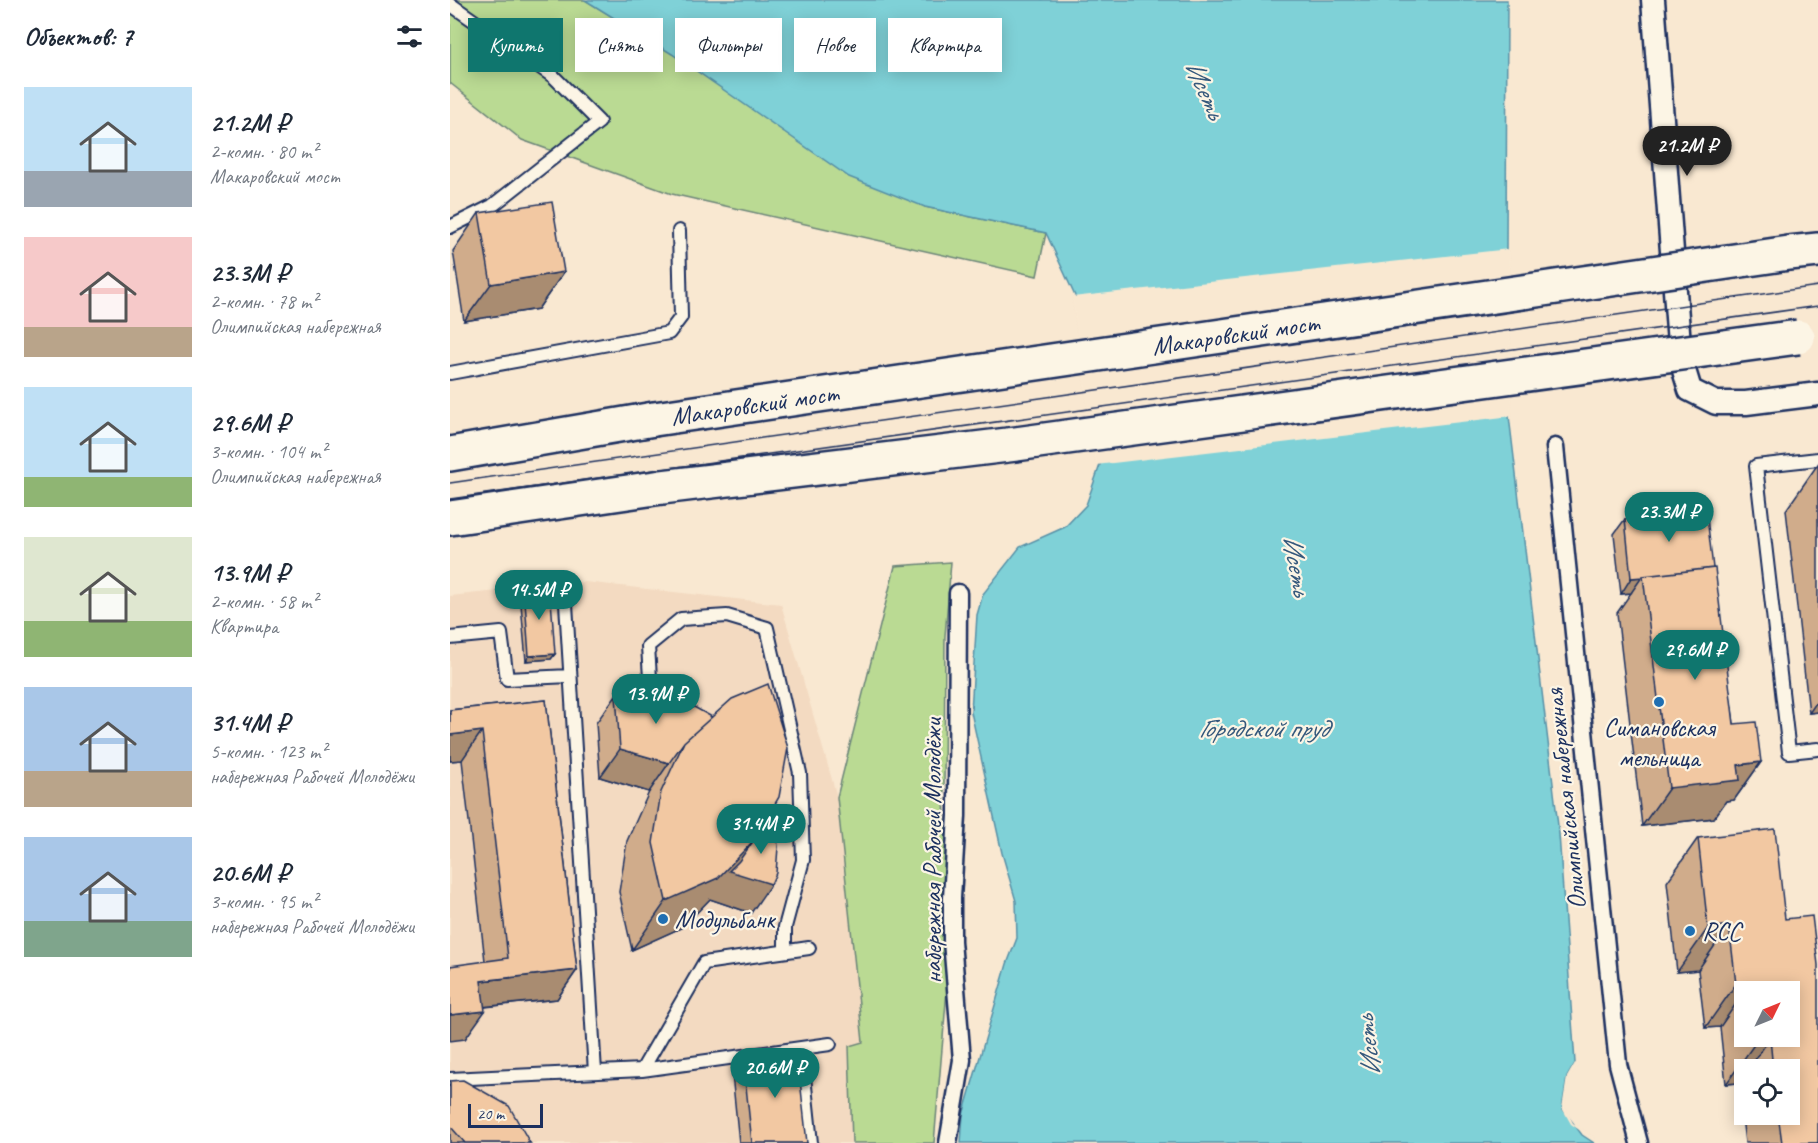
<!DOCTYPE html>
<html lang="ru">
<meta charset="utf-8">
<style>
body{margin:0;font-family:Caveat,sans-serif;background:#f2f2f3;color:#1f2937;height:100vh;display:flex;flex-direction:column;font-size:22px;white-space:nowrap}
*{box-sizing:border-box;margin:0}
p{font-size:20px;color:#747a83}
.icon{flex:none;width:33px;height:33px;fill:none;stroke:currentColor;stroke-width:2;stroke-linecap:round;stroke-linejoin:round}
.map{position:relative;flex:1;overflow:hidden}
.sheet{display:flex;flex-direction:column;background:#fff;width:450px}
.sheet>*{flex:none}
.top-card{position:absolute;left:18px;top:18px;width:570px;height:54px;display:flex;gap:12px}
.needle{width:39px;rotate:47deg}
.tools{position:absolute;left:1284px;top:981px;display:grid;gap:12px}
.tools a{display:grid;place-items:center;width:66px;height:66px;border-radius:0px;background:#fff;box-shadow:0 3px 15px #0003;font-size:30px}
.scale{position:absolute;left:18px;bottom:15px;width:75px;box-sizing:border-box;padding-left:6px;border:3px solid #1b2f5e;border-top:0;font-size:16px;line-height:21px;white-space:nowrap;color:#1b2f5e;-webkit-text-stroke:4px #fcf5e5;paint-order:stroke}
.price{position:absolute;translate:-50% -51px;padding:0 14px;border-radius:21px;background:#0f766e;color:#fff;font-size:20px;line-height:39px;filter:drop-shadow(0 2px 3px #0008)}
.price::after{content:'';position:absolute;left:50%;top:36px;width:18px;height:14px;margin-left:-9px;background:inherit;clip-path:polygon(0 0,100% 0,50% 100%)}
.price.active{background:#222;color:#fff}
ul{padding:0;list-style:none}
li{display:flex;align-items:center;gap:18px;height:150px;padding:0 24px}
li span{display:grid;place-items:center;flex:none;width:168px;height:120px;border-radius:0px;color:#555}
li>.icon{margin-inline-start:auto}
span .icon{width:72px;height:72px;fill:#fffc;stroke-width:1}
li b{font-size:26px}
h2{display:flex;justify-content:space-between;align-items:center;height:72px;padding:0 24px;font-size:26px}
.pill{padding:0 21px;border-radius:0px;background:#fff;box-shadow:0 3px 15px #0003;font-size:21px;line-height:54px}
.pill.active{background:#0f766e;color:#fff}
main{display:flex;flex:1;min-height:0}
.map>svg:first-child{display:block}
</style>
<main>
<section class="sheet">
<h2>Объектов: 7<svg class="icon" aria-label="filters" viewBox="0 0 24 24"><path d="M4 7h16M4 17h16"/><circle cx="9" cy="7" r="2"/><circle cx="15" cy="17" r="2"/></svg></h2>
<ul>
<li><span style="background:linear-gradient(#bfe0f5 70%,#9aa5b1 0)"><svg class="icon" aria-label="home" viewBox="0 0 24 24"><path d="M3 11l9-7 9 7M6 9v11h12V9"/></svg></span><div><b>21.2M ₽</b><p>2-комн. · 80 m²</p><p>Макаровский мост</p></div></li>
<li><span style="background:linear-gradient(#f6c9c9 75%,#b9a48a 0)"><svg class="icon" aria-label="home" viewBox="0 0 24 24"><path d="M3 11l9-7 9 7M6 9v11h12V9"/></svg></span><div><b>23.3M ₽</b><p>2-комн. · 78 m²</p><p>Олимпийская набережная</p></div></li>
<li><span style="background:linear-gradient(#bfe0f5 75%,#8fb573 0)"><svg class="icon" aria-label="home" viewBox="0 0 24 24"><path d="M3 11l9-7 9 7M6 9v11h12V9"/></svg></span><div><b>29.6M ₽</b><p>3-комн. · 104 m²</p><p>Олимпийская набережная</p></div></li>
<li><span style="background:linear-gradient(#dfe7d0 70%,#8fb573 0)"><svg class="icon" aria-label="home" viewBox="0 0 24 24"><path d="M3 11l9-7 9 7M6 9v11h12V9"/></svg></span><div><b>13.9M ₽</b><p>2-комн. · 58 m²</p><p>Квартира</p></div></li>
<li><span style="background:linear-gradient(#a9c7e8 70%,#b9a48a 0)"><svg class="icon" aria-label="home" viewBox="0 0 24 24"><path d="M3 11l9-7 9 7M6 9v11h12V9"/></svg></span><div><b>31.4M ₽</b><p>5-комн. · 123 m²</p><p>набережная Рабочей Молодёжи</p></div></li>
<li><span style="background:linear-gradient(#a9c7e8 70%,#7fa58c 0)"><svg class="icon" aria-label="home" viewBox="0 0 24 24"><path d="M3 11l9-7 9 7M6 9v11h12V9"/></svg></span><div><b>20.6M ₽</b><p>3-комн. · 95 m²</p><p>набережная Рабочей Молодёжи</p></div></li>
</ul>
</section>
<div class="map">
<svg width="1368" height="1143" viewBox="0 0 1368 1143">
<rect width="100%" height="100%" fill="#f9e8d1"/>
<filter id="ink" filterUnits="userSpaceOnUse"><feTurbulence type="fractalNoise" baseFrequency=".0167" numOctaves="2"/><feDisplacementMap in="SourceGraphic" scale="12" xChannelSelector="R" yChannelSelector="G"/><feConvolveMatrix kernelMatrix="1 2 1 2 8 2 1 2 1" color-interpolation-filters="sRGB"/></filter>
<g filter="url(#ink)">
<path fill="#f3dac1" d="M135 582 331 604 387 797 413 1042 399 1047 402 1143H0V596Z"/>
<path fill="#bada93" stroke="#6a8478" stroke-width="1.5" d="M0 0H135L475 207 596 233 587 276 222 194 72 140 0 83Z
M501 562 495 636 494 797 500 955 484 1143H402L399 1046 413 1042 387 797 445 566Z"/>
<path fill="#7fd1d7" stroke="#5790a7" stroke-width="1.5" d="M135 0H1057L1056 250 1059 416 1109 834 1125 1063 1117 1077 1112 1108 1132 1135 1144 1143H511L513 1115 557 964 567 938 566 901 552 853 521 712 527 615 533 594 570 547 615 527 636 505 650 465 625 296 596 233 475 207 399 177 222 54Z"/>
<path fill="#f9e8d1" d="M1059 249 1062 416 646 465 622 297Z
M1125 1063 1128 1065 1119 1078 1116 1092 1115 1107 1123 1123 1144 1138 1143 1140 1121 1124 1112 1108 1117 1077Z"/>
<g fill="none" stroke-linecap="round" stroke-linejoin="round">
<defs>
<path id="service" d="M0 4 104 77 149 122 42 206 0 227
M0 373 219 333 231 317 229 231
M1368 459 1306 466 1339 752 1368 749
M116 604 145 1072
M0 638 51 633 57 679 120 676
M202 710 198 646 231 619 277 616 317 628 350 773 353 860 335 927V951
M351 1048 361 1143
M192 1070 380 1044
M0 1079 192 1070 254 963 359 948"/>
<path id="pedestrian" d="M1105 447 1168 1064 1189 1143
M498 1143 512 1060 502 941V898L507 816 508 593"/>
<path id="minor" d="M1203 0 1230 357 1240 390 1266 403H1296L1368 394"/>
<path id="primary" d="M1339 253 1368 250
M0 454 204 419
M0 518 212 487"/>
</defs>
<use href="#service" stroke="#1b2f5e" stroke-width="16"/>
<use href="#pedestrian" stroke="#1b2f5e" stroke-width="21"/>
<use href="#minor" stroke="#1b2f5e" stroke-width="27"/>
<use href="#primary" stroke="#1b2f5e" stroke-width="38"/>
<use href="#service" stroke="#fcf5e5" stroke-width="12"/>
<use href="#pedestrian" stroke="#fcf5e5" stroke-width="16"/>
<use href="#minor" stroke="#fcf5e5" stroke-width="22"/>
<use href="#primary" stroke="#fcf5e5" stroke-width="33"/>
<path stroke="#1b2f5e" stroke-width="1.5" d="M0 483 1368 286
M0 499 1368 306"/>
<defs>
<g id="primary-bridge">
<path id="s1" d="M204 419 1339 253"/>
<path d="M212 487 566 444 1348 337"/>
</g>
</defs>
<use href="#primary-bridge" stroke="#1b2f5e" stroke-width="38" stroke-linecap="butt"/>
<use href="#primary-bridge" stroke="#fcf5e5" stroke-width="33"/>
</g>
<path fill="#d0ac8b" stroke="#1b2f5e" stroke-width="1.5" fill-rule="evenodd" d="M29 213 114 272 88 309 14 321 3 251Z
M1368 464V712L1359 713 1336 510Z
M1175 519 1263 568 1284 724 1311 762 1284 800 1276 801 1264 818 1192 826 1167 613 1181 593 1171 594 1164 534Z
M74 587 105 654 101 659 76 661 70 593Z
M202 694 317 818 301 913 260 899 233 927 182 950 169 892 177 841 199 792 150 777 146 723 166 695Z
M96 700 127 970 107 999 35 1007 15 1039 35 961 12 760 0 761V710Z
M1248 838 1335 919 1368 1143H1295L1288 1083 1276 1084 1270 1027 1255 1028 1248 970 1227 972 1217 882ZM1294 992H1340V1036H1294ZM1294 1070H1340V1114H1294Z
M293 1058 357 1143H289L282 1074Z
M0 1081 80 1143H0Z"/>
<path fill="#a98c71" stroke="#1b2f5e" stroke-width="1.5" d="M114 272 88 309 14 321 41 284Z
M1192 577 1181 593 1171 594 1181 578Z
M105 654 101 659 76 661 79 656Z
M1368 700V712L1359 713Z
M32 731 12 760 0 761V735Z
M170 749 219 763 199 792 150 777Z
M1311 762 1284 800 1276 801 1264 818 1192 826 1219 788 1288 765Z
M304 840 321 884 301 913 260 899 233 927 182 950 216 901Z
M1279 925 1248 970 1227 972 1258 928Z
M127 970 107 999 12 1009 31 981Z
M1301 982 1270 1027 1255 1028 1286 984Z
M35 1011 15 1039 0 1041V1015Z
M1320 1038 1298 1070H1294V1074L1288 1083 1276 1084 1308 1039Z"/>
<path fill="#f2c8a2" stroke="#1b2f5e" stroke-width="1.5" d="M102 202 114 272 41 284 29 213Z
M1256 509 1263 568 1193 576V577L1181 578 1175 519Z
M1265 568 1284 724 1306 722 1311 762 1288 765 1290 780 1219 788 1193 576Z
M100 586 105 654 79 656 74 587Z
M318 684 338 748 329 797 304 840 268 878 216 901 203 843 211 792 234 742 282 699Z
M202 694 235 702 262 717 234 742 219 763 170 749 166 695Z
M96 700 127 970 31 981 35 1011 0 1015V966L58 958 32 731 0 735V710Z
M317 818 325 820 328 847 326 873 321 884 279 871 289 861 304 840Z
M1325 829 1335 919 1362 916 1368 965V1143H1332L1328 1114H1340V1070H1323L1320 1038 1308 1039 1307 1036H1340V992H1302L1301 982 1286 984 1279 925 1258 928 1248 838Z
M347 1053 357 1143H302L293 1058Z
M13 1080 59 1106 80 1143H15L0 1126V1081Z"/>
</g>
<g fill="#1f6fb2" stroke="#fcf5e5" stroke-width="2">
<circle cx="1209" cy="702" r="6"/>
<circle cx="213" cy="919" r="6"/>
<circle cx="1240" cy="931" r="6"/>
</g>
<g text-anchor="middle" stroke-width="4.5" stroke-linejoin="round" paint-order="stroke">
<g font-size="26" fill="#1b2f5e" stroke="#fcf5e5">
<text dy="9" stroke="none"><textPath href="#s1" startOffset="588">Макаровский мост</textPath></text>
<text dy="9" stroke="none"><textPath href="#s1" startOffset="102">Макаровский мост</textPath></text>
<text transform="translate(1115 799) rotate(-96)" y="9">Олимпийская набережная</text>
<text transform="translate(482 851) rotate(-90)" y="9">набережная Рабочей Молодёжи</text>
</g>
<g font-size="26" fill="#1b2f5e" stroke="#fcf5e5" text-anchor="start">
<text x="1209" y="736" text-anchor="middle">Симановская<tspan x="1209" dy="30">мельница</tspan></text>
<text x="225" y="928">Модульбанк</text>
<text x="1252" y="940">RCC</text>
</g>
<g font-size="27" font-style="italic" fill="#34587c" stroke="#fcf5e5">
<text transform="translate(755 89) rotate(66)" y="9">Исеть</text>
<text transform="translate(847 565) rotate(80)" y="9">Исеть</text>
<text x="813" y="737">Городской пруд</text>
<text transform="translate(918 1046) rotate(-97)" y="9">Исеть</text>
</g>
</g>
</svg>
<div class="tools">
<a><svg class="needle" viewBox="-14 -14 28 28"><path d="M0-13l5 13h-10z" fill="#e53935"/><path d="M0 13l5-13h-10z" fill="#747a83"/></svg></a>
<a><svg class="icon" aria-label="locate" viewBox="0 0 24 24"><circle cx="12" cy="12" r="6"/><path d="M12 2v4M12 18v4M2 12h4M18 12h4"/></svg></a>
</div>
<div class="scale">20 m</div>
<b class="price active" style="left:1237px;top:177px">21.2M ₽</b>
<b class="price" style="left:1219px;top:543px">23.3M ₽</b>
<b class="price" style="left:89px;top:621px">14.5M ₽</b>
<b class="price" style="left:1245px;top:681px">29.6M ₽</b>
<b class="price" style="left:206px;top:725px">13.9M ₽</b>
<b class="price" style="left:311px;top:855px">31.4M ₽</b>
<b class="price" style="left:325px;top:1099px">20.6M ₽</b>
<div class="top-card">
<a class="pill active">Купить</a>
<a class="pill">Снять</a>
<a class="pill">Фильтры</a>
<a class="pill">Новое</a>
<a class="pill">Квартира</a>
</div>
</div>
</main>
